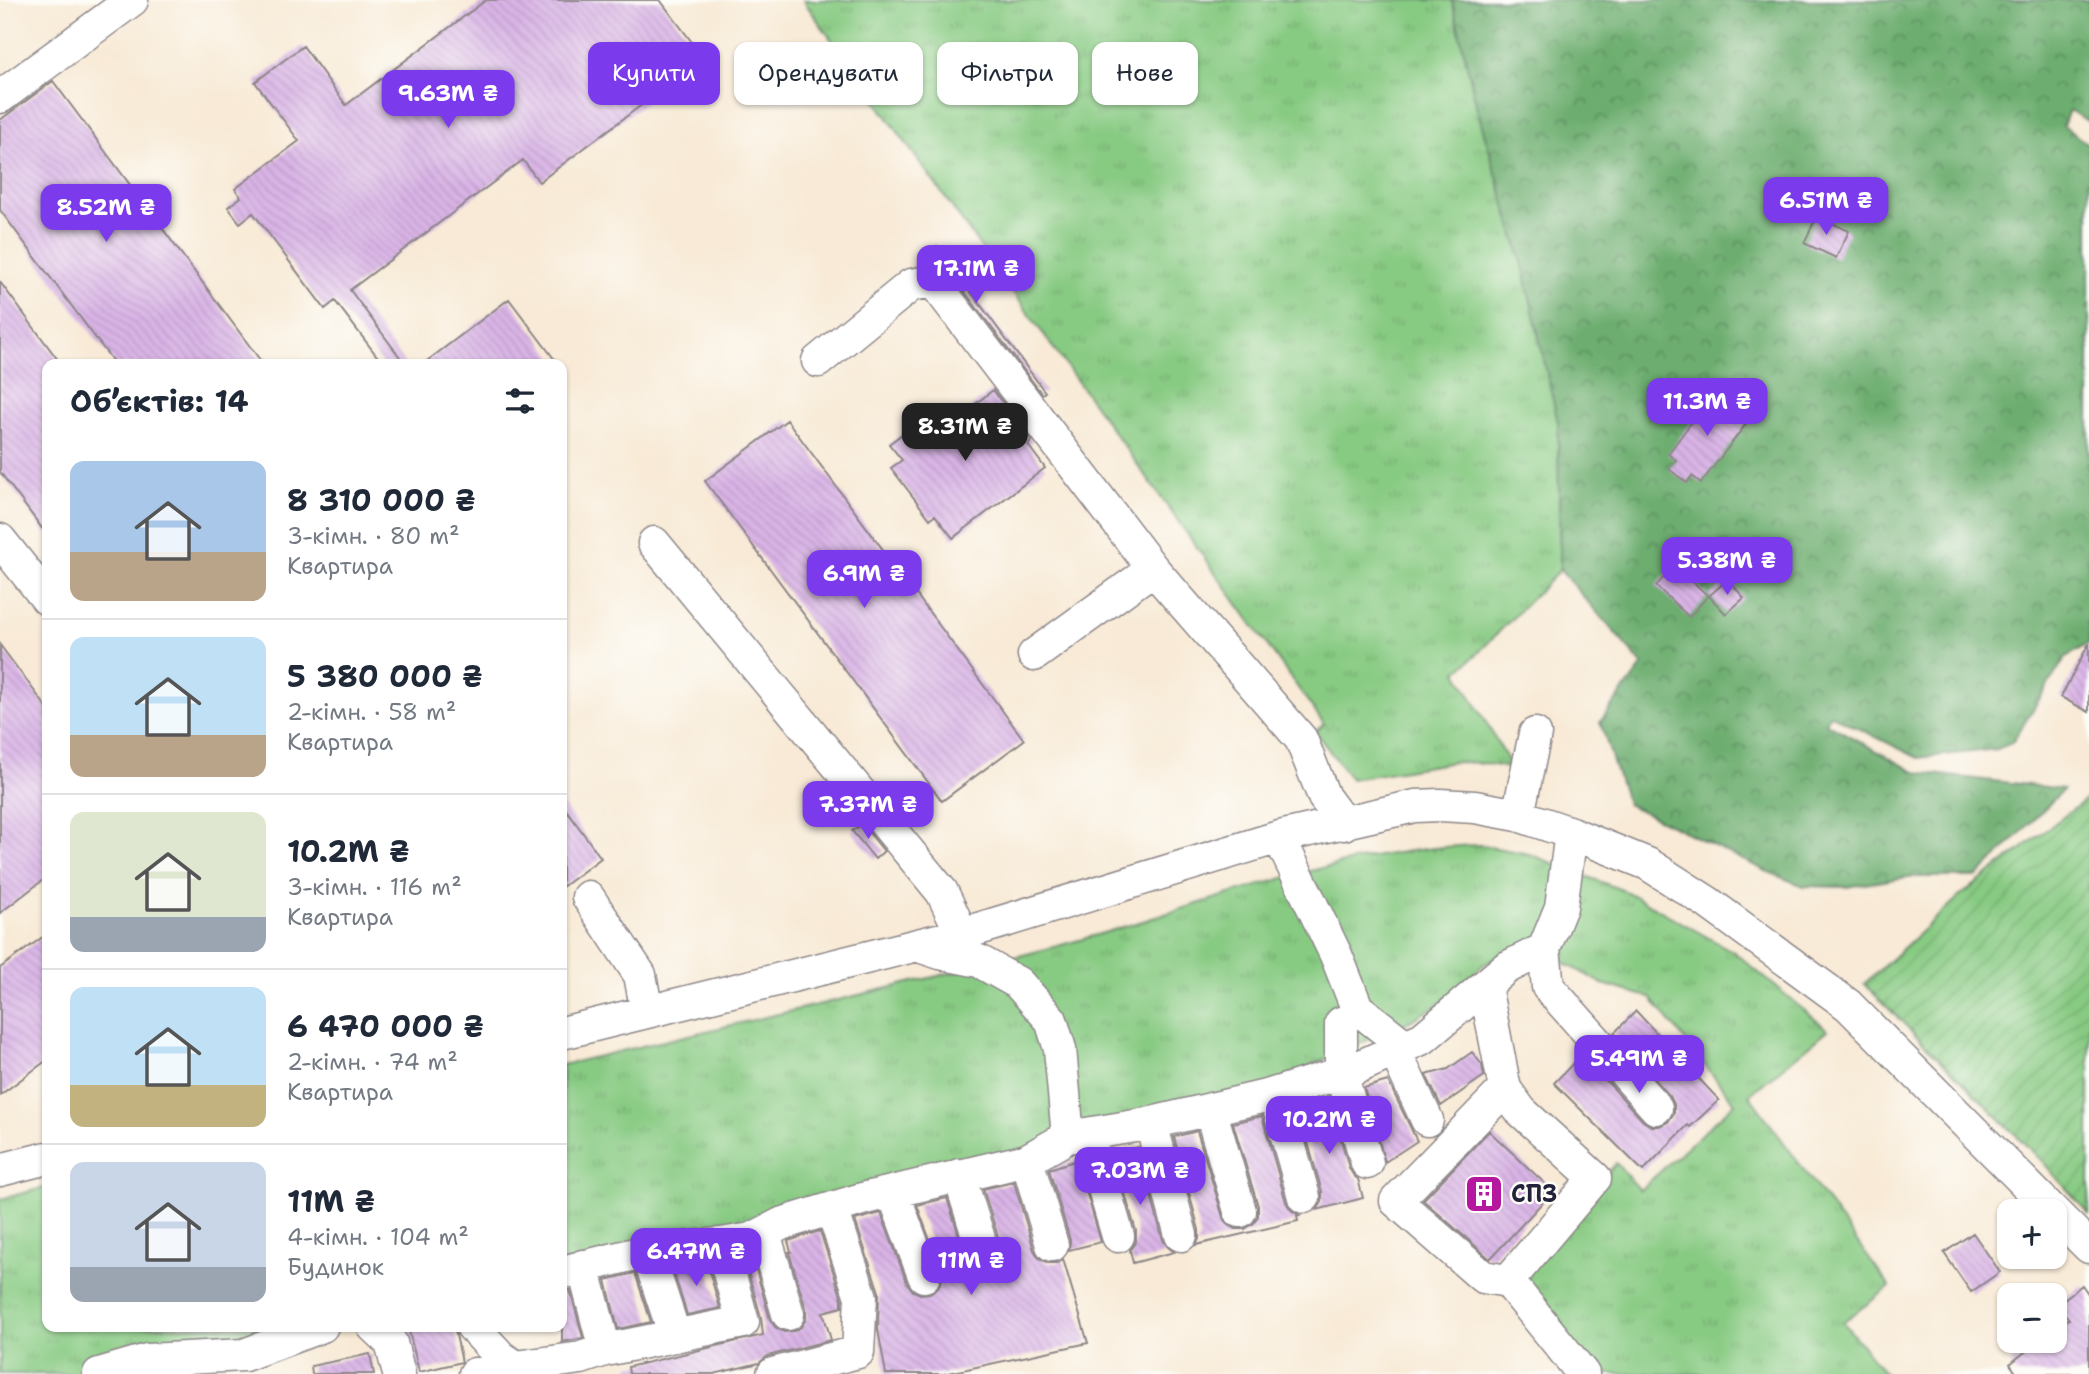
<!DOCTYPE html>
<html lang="uk">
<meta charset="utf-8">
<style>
body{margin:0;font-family:"Shantell Sans",sans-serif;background:#f2f2f3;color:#1f2937;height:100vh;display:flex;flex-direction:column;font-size:26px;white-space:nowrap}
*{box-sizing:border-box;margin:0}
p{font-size:23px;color:#747a83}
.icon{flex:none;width:38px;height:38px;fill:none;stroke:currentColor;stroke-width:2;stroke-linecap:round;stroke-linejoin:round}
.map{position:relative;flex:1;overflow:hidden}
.panel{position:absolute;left:42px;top:359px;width:525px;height:973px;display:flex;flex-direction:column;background:#fff;border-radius:14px;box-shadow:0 2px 5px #0004}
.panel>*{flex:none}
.banner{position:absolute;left:588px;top:42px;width:665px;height:63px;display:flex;gap:14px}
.buttons{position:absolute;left:1997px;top:1199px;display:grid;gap:14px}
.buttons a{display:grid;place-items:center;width:70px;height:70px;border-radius:14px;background:#fff;box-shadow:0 2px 5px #0004;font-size:35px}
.price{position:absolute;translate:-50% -60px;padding:0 16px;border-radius:14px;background:#7c3aed;color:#fff;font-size:23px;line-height:46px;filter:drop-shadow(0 2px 4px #0008)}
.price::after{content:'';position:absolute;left:50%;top:42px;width:21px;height:16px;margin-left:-10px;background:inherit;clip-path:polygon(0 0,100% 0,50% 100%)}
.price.selected{background:#222;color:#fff}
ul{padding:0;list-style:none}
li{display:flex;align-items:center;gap:21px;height:175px;padding:0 28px}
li+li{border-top:2px solid #e0e1e3}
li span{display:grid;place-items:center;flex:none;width:196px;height:140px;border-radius:14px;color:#555}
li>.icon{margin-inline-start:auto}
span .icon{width:84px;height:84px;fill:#fffc;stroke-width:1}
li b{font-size:30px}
h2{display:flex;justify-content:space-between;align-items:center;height:84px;padding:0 28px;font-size:30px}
.chip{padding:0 24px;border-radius:14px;background:#fff;box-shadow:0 2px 5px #0004;font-size:24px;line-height:63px}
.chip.selected{background:#7c3aed;color:#fff}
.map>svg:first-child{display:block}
</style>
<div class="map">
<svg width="2089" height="1374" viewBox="0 0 2089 1374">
<defs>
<pattern id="grass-tufts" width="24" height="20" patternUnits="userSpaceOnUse" patternTransform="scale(1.75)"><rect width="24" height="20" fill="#87ca82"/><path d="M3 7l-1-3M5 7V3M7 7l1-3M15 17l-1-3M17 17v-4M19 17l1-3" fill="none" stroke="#74ad71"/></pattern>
<pattern id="forest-crowns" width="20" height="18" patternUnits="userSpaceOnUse" patternTransform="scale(1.75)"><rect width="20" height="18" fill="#6dae70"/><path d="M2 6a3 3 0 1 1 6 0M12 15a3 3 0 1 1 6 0" fill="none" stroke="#598d5d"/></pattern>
<pattern id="garden-furrows" width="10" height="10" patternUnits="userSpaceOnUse" patternTransform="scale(1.75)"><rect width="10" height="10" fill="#87ca82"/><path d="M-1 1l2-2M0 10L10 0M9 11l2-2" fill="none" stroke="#74ad71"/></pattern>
<pattern id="building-back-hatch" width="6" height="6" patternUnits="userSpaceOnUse" patternTransform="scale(1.75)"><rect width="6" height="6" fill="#d9b4e6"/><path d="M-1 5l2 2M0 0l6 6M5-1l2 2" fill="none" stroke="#ba9ac6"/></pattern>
</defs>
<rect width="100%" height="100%" fill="#fdfcf7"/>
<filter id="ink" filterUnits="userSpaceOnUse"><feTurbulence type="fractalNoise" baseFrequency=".0143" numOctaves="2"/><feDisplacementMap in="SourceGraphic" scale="14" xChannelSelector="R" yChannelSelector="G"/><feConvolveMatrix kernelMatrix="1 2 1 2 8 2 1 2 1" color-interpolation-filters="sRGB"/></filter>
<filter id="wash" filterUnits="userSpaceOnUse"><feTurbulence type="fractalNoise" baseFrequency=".00686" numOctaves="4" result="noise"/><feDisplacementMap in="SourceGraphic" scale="28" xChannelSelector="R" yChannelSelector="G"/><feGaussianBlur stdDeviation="1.57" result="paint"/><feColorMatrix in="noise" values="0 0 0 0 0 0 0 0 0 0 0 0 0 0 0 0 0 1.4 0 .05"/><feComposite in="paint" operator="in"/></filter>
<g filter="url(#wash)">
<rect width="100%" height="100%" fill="#f8ead6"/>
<path fill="url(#grass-tufts)" stroke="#54765e" stroke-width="2" d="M803 0H1452L1477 108 1523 266 1558 422 1560 570 1477 654 1457 672 1513 769 1484 763 1454 762 1351 779 1315 732 1324 724Z
M1480 845 1529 854 1627 892 1734 952 1828 1030 1749 1095 1890 1287 1843 1322 1885 1374H1590L1528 1294 1529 1269 1616 1163 1640 1190 1735 1103 1651 998 1603 984 1527 942 1483 965 1441 1003 1410 1021 1239 1098 756 1229 562 1262V1065C724 1026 888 990 1050 948 1192 911 1331 849 1480 845Z
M47 1187V1326L308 1327 99 1367 72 1374H0V1199Z"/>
<path fill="url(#forest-crowns)" stroke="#486856" stroke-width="2" d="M1452 0H2089V122L2069 110 2063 126 2089 145V643L2065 658 2012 743 1997 749 1918 758 1830 714 1826 723 1915 772 2064 789 1977 877H1908L1846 887 1803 886 1766 871 1627 804 1600 722 1643 665 1560 570 1558 422 1523 266 1477 108Z"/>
<path fill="url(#garden-furrows)" stroke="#54765e" stroke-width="2" d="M2089 797V1214L2041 1160 1864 984 1959 897Z"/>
<g id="blocks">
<path fill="url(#building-back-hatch)" d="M486 0H660L704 58 539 182 523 160 350 290 405 364H383L335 301 325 309 253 213 240 223 228 207 241 197 235 189 299 141 255 82 303 46 346 105Z
M53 81 263 364H115L0 210V120Z
M1817 216 1849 231 1836 258 1804 243Z
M937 246 1045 392 1042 394 948 270 939 264 929 263 923 256Z
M0 282 61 364H47V535L0 472Z
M509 299 558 364H423Z
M993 390 1032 441 1028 445 1045 468 953 538 935 515 930 519 891 468 902 460 889 444 931 412 944 429Z
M1727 392 1747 407 1738 418 1746 424 1701 483 1692 476 1687 483 1669 469 1676 460 1668 454 1710 397 1717 403Z
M787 420 1024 740 942 801 705 481Z
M1675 565 1708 596 1689 617 1656 586Z
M1728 579 1744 598 1726 614 1709 596Z
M2089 643V712L2061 697Z
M0 645 47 708V877L0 913Z
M562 804 601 858 562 887Z
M862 824 884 851 875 859 852 831Z
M47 934V1060L0 1095V968Z
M1636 1011 1719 1100 1690 1127 1688 1125 1643 1171 1554 1083 1582 1054 1643 1121 1651 1126H1659L1668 1122 1674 1113V1104L1670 1096 1614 1033Z
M1472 1052 1482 1065 1484 1076 1441 1106 1426 1075 1448 1069Z
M1388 1081 1417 1141 1385 1162 1364 1088Z
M1330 1100 1349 1168 1354 1176 1358 1179 1363 1198 1317 1210 1322 1202V1192L1298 1108Z
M1262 1116 1286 1202 1291 1210 1299 1215H1297L1298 1221 1196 1245 1199 1239V1230L1174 1137 1197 1131 1223 1217 1228 1225 1236 1229H1245L1254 1223 1258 1216V1206L1233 1123Z
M1489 1131 1553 1191 1490 1259 1423 1200Z
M1138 1147 1163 1240 1168 1247 1174 1252 1133 1263 1130 1250 1136 1241V1231L1113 1154Z
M1077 1160 1101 1242 1069 1250 1070 1240 1049 1169Z
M1014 1182 1034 1250 1039 1258 1048 1263H1057L1063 1259 1088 1343 944 1374H886L878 1330 879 1292 855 1220 881 1213 907 1283 913 1291 920 1294 930 1293 938 1287 942 1280 941 1270 917 1205 947 1198 969 1267 973 1274 981 1279H991L1000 1273 1004 1264V1256L983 1189Z
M820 1231 842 1299V1307L823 1312 831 1340 768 1356 759 1363 714 1374H629L628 1367 763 1335 761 1317 746 1265 754 1263 770 1319 775 1327 784 1332 794 1331 801 1327 806 1319V1309L789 1252H791L788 1241Z
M1973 1233 2000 1272 1971 1292 1944 1253Z
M707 1264 720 1308 687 1315 672 1267Z
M635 1273 651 1322 618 1329 606 1280Z
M2082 1285 2089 1295V1374H2017L2010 1364 2040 1340H2054V1330L2069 1319 2058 1304Z
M570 1290 583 1338 562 1342V1292Z
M427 1326H454L462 1362 419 1372 409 1331Z
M370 1354 374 1374H312L311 1366Z"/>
</g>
</g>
<g filter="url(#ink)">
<use href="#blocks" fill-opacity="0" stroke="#8d8688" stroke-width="2"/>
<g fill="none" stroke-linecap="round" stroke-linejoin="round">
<defs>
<path id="minor" d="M0 97 132 0
M818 361 911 285 933 281 1153 569 1301 739 1324 797 1344 824
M0 540 47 599
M654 543 942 892 962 934
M1034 655 1153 569
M1518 815 1535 734
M1279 837 1336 955 1357 1008 1405 1046
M588 897 640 975 647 1012
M919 946 940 953 979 961 1018 983 1051 1020 1060 1049 1068 1137
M1544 949 1548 987 1656 1108
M1485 986 1505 1089 1396 1201 1483 1277 1508 1281 1583 1374
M1341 1023V1073L1367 1163
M562 1033 962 934 1279 837 1415 806 1440 805 1475 807 1518 815 1571 833 1648 864 1707 902 1848 1005 2053 1211
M1395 1051 1427 1120
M1505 1089 1521 1111 1595 1178 1508 1281
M1275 1094 1304 1197
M1210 1109 1240 1211
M1151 1123 1181 1235
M1088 1134 1118 1236
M1027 1160 1052 1245
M0 1170 47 1158
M959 1175 986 1261
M893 1192 924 1276
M2054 1212 2089 1247
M764 1233 788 1314
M647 1251 675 1336
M583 1266 605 1350 743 1322 721 1244
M562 1272 647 1251 721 1244 752 1239 781 1224 862 1199 1027 1160 1068 1137 1147 1124 1270 1095 1354 1069 1423 1038 1506 968 1544 949 1561 907 1571 833
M373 1326 391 1343 399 1374
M472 1326 501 1357 516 1367 581 1358 605 1350
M99 1374 147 1360 244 1355 322 1326
M475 1374 516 1367
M773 1374 858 1352 861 1297 832 1209"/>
</defs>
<use href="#minor" stroke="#8d8688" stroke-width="35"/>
<use href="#minor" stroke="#fff" stroke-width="32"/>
</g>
</g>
<defs>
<symbol id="building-square" viewBox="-11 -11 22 22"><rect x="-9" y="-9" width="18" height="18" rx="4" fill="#b5179e" stroke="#fdfcf7"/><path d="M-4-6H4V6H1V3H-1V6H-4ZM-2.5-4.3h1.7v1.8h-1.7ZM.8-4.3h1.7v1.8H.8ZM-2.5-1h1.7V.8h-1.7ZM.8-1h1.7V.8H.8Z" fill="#fff"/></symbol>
</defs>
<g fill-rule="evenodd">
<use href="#building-square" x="1462" y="1172" width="44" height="44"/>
</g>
<g text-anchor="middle" stroke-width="5" stroke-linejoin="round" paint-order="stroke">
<g font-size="24" font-weight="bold" fill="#22223b" stroke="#fdfcf7" text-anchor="start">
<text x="1511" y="1202">СПЗ</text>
</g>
</g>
</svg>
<div class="buttons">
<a>+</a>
<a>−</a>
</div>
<b class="price" style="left:448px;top:130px">9.63M ₴</b>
<b class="price" style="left:1826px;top:237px">6.51M ₴</b>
<b class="price" style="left:106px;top:244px">8.52M ₴</b>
<b class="price" style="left:976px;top:305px">17.1M ₴</b>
<b class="price" style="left:1707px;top:438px">11.3M ₴</b>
<b class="price selected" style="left:965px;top:463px">8.31M ₴</b>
<b class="price" style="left:1727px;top:597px">5.38M ₴</b>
<b class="price" style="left:864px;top:610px">6.9M ₴</b>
<b class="price" style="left:868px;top:841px">7.37M ₴</b>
<b class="price" style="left:1639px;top:1095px">5.49M ₴</b>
<b class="price" style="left:1329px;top:1156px">10.2M ₴</b>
<b class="price" style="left:1140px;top:1207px">7.03M ₴</b>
<b class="price" style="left:696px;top:1288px">6.47M ₴</b>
<b class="price" style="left:971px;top:1297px">11M ₴</b>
<div class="banner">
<a class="chip selected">Купити</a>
<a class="chip">Орендувати</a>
<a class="chip">Фільтри</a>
<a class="chip">Нове</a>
</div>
<section class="panel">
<h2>Об’єктів: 14<svg class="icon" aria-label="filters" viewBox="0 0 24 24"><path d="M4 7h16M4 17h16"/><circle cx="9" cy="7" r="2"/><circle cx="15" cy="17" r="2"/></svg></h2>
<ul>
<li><span style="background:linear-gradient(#a9c7e8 65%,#b9a48a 0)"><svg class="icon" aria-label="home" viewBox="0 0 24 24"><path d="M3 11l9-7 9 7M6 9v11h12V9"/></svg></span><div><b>8 310 000 ₴</b><p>3-кімн. · 80 m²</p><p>Квартира</p></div></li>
<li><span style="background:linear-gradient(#bfe0f5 70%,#b9a48a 0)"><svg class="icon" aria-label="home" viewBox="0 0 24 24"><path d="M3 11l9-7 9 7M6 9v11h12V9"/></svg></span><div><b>5 380 000 ₴</b><p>2-кімн. · 58 m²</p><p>Квартира</p></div></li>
<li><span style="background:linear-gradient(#dfe7d0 75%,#9aa5b1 0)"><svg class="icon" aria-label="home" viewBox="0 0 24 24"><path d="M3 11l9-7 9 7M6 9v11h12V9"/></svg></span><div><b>10.2M ₴</b><p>3-кімн. · 116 m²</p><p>Квартира</p></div></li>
<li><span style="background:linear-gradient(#bfe0f5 70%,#c2b280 0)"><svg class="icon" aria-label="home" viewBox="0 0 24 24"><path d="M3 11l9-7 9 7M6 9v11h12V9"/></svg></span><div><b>6 470 000 ₴</b><p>2-кімн. · 74 m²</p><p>Квартира</p></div></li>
<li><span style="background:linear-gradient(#c9d6e8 75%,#9aa5b1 0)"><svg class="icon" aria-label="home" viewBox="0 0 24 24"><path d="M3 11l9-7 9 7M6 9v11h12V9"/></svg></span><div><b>11M ₴</b><p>4-кімн. · 104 m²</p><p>Будинок</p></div></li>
</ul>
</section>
</div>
